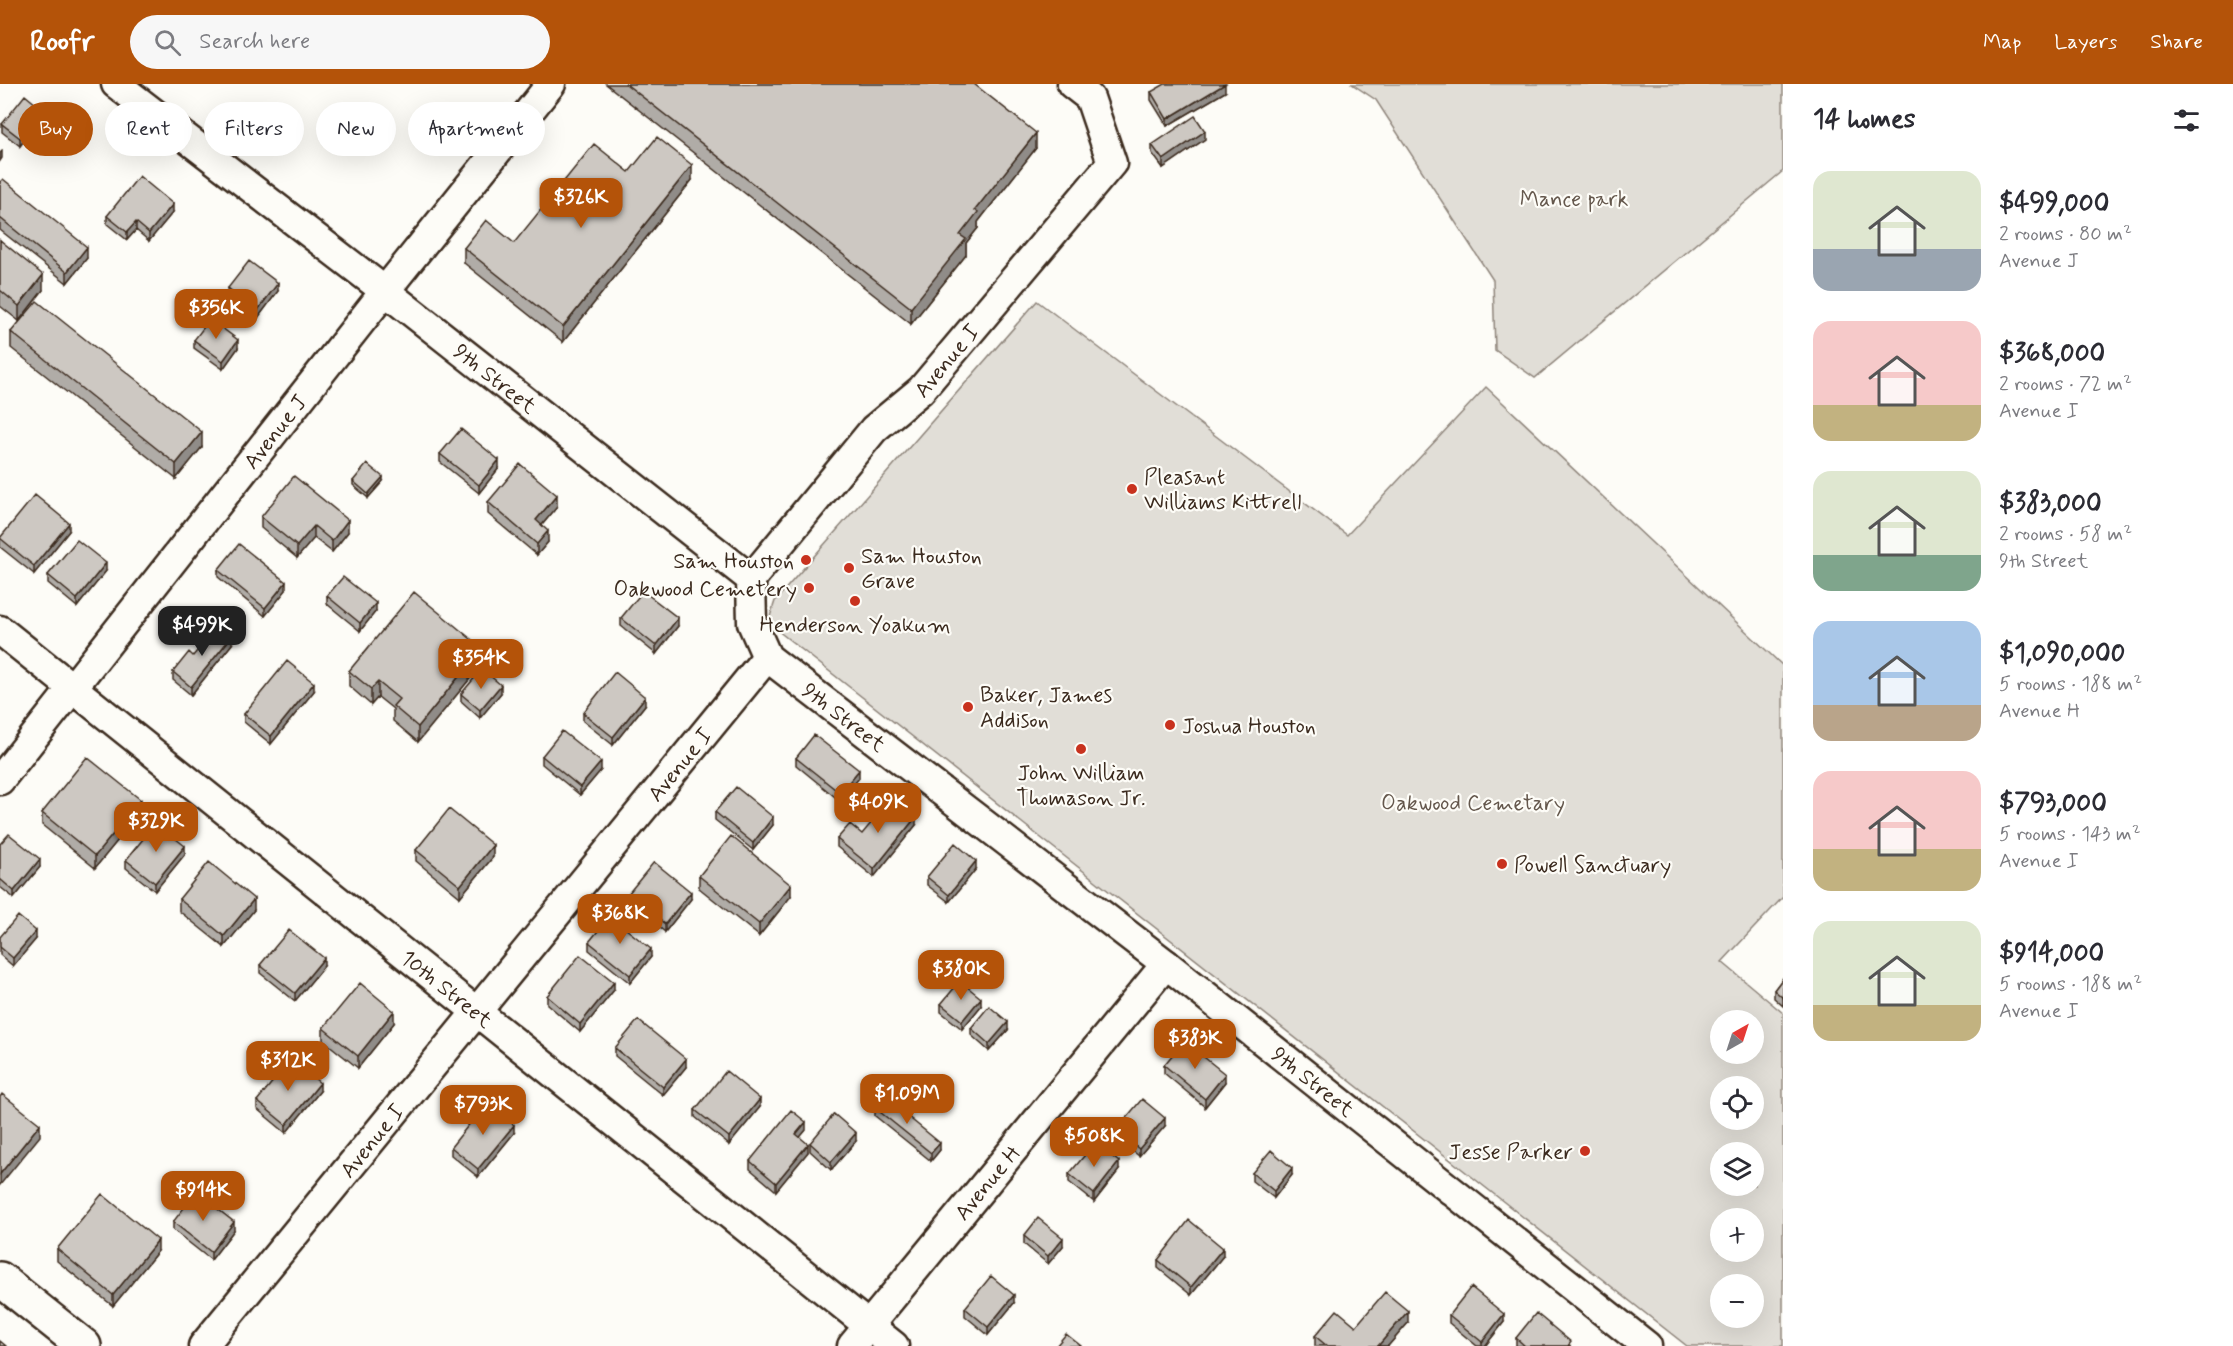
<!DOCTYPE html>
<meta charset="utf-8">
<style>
body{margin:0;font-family:Mynerve,sans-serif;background:#f7f7f7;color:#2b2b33;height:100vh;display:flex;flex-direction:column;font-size:22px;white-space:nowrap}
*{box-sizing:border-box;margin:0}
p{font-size:20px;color:#7c7c81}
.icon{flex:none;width:33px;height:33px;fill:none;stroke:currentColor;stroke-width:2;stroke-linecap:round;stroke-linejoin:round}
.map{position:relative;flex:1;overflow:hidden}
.side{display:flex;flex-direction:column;background:#fff;width:450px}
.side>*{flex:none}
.guide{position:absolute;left:18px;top:18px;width:570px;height:54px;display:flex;gap:12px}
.needle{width:39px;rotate:39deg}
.controls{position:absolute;left:1710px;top:926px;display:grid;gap:12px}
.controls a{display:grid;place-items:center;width:54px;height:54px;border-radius:50%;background:#fff;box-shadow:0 6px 24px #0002;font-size:30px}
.price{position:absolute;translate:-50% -51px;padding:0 14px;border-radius:12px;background:#b45309;color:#fff;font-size:20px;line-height:39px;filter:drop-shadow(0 2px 3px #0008)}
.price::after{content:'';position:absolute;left:50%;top:36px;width:18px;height:14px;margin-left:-9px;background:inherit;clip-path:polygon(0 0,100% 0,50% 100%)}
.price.current{background:#222;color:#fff}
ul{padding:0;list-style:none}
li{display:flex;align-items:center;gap:18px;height:150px;padding:0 30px}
li span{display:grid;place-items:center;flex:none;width:168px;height:120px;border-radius:18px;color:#555}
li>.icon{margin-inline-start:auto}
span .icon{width:72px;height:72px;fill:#fffc;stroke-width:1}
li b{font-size:26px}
h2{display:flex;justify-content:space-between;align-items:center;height:72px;padding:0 30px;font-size:26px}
.tag{padding:0 21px;border-radius:27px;background:#fff;box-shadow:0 6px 24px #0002;font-size:21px;line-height:54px}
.tag.current{background:#b45309;color:#fff}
header{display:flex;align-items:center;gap:36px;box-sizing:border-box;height:84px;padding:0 30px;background:#b45309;color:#fff}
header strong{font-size:28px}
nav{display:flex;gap:33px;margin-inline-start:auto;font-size:21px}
.search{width:420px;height:54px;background:#f7f7f7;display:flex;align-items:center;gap:15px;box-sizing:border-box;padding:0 21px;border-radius:33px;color:#7c7c81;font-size:22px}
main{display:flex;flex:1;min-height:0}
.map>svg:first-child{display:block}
</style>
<header>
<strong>Roofr</strong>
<div class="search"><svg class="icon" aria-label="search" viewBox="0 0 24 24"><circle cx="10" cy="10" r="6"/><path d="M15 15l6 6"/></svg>Search here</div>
<nav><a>Map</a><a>Layers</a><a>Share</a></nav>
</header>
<main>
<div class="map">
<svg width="1783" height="1262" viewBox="0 0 1783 1262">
<rect width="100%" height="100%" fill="#fdfcf7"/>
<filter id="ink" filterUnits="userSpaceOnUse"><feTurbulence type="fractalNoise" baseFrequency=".0167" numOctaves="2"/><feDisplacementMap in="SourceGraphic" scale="12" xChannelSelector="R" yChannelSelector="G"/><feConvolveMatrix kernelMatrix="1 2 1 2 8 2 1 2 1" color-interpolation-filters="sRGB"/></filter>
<g filter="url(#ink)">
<path fill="#e1ded7" stroke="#8e847a" stroke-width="1.5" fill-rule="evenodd" d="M1352 0H1783V87L1535 294 1495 266 1493 196 1376 16Z
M1037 217 1347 451 1486 303 1783 582V813L1722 878 1783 929V1262H1687L768 539 775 517ZM1720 936H1754V969H1720ZM1720 1002H1754V1035H1720ZM1720 1068H1754V1101H1720ZM1720 1134H1754V1167H1720ZM1720 1200H1754V1233H1720Z"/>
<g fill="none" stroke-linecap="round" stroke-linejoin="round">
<defs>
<g id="street">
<path id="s1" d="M116 0 385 207 751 495 752 539 767 573 1166 880 1647 1262"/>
<path id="s2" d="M751 495 874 345 921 306 1112 79 1090 14 1072 0"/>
<path id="s3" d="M0 546 894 1262"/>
<path id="s4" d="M0 696 385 207 551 0"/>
<path id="s5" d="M203 1262 767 573"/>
<path id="s6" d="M852 1262 1166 880"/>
</g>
<path id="primary" d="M0 1195 84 1262"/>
</defs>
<use href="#street" stroke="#3b2a1e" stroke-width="33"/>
<use href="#primary" stroke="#3b2a1e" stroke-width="38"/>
<use href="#street" stroke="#fdfcf7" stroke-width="28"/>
<use href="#primary" stroke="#fdfcf7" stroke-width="33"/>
</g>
<path fill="#b0aca7" stroke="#3b2a1e" stroke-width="1.5" d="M606 0H974L1036 64 978 138V144L966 159V171L911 240Z
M1151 8H1225L1167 42 1151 16Z
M42 33 20 62 2 48V40Z
M1205 55 1163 84 1152 69V61Z
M629 88 692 96 563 258 464 179V164L514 159Z
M0 98 87 174 67 199 0 146Z
M173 128 149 157 136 146 127 156 107 140V132Z
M0 156 43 206 19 237 0 222Z
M228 204 278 207 257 235 228 212Z
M11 248 202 363 176 395 11 264Z
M194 256 238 264 223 285 194 264Z
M440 370 499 384 479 409 440 378Z
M353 397H383L368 414 353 401Z
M488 418 557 423 542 441 548 458 537 471 488 430Z
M261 433 348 448 332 468 314 454 297 474 261 444Z
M69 447 34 490 0 463V454Z
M218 486 286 506 265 532 218 493Z
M106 487 77 523 48 499V491Z
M327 512 376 527 360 547 327 520Z
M621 534 678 542 656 570 621 542Z
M232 560 191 611 173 596V588L193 572Z
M482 580 418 658 393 637V625L378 613 371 621 349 602V587Z
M314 607 271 660 244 638V630Z
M501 609 480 634 461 617V610Z
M645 621 613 661 583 637V629Z
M542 672 601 686 580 711 542 680Z
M796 674 859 694 840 717 796 681Z
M141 728 95 784 42 741V729Z
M715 728 773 741 753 766 715 736Z
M916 741 874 793 837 763V755Z
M0 760 40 783 14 814 0 803Z
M416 766 493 773 460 813 416 777Z
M185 770 155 807 126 784V776Z
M976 785 949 818 927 801V793Z
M699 792 791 812 759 852 699 804Z
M628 810 691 815 665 848 628 818Z
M179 815 254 826 224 863 179 827Z
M0 853 36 855 13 882 0 871Z
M589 858 651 873 630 899 589 866Z
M260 881 324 882 295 917 260 889Z
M1783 894V922L1774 914V906Z
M614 906 580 948 547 920V912Z
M941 920 981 922 962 945 941 928Z
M394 939 358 984 323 956V944Z
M971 944 1008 946 989 967 971 951Z
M615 964 686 983 663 1011 615 972Z
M1164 981 1225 998 1205 1023 1164 989Z
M320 1007 286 1049 257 1025V1017Z
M760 1023 729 1061 695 1033V1026Z
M875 1024 940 1066 931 1077 875 1032Z
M1165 1042 1139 1072 1116 1054V1046Z
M806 1046 800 1053 808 1068 776 1107 750 1085V1077Z
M514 1049 478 1093 451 1071V1063Z
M856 1057 831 1086 810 1067V1059Z
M1119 1086 1094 1118 1069 1098V1090Z
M1252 1089 1292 1091 1274 1114 1252 1097Z
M173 1138 234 1146 211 1176 173 1146Z
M1024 1152 1063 1162 1048 1180 1024 1160Z
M57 1165 158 1167 113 1222 57 1177Z
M1223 1172 1191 1211 1158 1184V1176Z
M1014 1219 988 1251 965 1232V1224Z
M1449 1231 1504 1238 1485 1262H1477L1449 1239Z
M1408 1239 1388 1262H1315V1252L1356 1242Z
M1516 1254 1571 1262H1516Z"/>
<path fill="#908c88" stroke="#3b2a1e" stroke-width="1.5" d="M1225 0V8L1167 42V35Z
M42 25V33L20 62V54Z
M1205 47V55L1163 84V76Z
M1036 49V64L978 138V144L966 159V171L911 240V224L975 126Z
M2 67V74L0 77V69Z
M692 81V96L563 258V243Z
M173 120V128L149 157V149Z
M136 138V146L127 156V148Z
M87 163V174L67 199V188Z
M43 191V206L19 237V222Z
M278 199V207L257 235V227Z
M238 256V264L223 285V277Z
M202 348V363L176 395V380Z
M499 376V384L479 409V401Z
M383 393V397L368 414V410Z
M557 411V423L536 448V436Z
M348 436V448L332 468V457Z
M69 439V447L34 490V482Z
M314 442V454L297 474V462Z
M548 447V458L537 471V460Z
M106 479V487L77 523V515Z
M286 498V506L265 532V524Z
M376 519V527L360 547V539Z
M678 534V542L656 570V562Z
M232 552V560L191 611V603Z
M482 564V580L418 658V643Z
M378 598V613L371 621V605Z
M314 599V607L271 660V652Z
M501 601V609L480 634V626Z
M645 613V621L613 661V653Z
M601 678V686L580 711V703Z
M859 686V694L840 717V709Z
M141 716V728L95 784V772Z
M773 733V741L753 766V759Z
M916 733V741L874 793V785Z
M493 761V773L460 813V802Z
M185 762V770L155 807V799Z
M40 775V783L14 814V807Z
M976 777V785L949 818V811Z
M791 801V812L759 852V840Z
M691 808V815L665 848V840Z
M254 815V826L224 863V852Z
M36 847V855L13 882V874Z
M651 865V873L630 899V891Z
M324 874V882L295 917V909Z
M614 898V906L580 948V940Z
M981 914V922L962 945V937Z
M394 927V939L358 984V972Z
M1008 938V946L989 967V960Z
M686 975V983L663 1011V1003Z
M1225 990V998L1205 1023V1015Z
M320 999V1007L286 1049V1041Z
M760 1015V1023L729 1061V1053Z
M1165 1034V1042L1139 1072V1065Z
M806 1038V1046L796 1058V1050Z
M40 1040V1052L0 1101V1090Z
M514 1041V1049L478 1093V1085Z
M856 1049V1057L831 1086V1078Z
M940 1059V1066L931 1077V1069Z
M808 1060V1068L776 1107V1099Z
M1119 1078V1086L1094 1118V1110Z
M1292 1084V1091L1274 1114V1107Z
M234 1138V1146L211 1176V1168Z
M1063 1154V1162L1048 1180V1172Z
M158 1156V1167L113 1222V1211Z
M1223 1164V1172L1191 1211V1203Z
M1014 1211V1219L988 1251V1243Z
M1408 1227V1239L1388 1262H1378Z
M1504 1230V1238L1485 1262H1482V1258Z"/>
<path fill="#cdc8c2" stroke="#3b2a1e" stroke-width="1.5" d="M626 0H974L1036 49 975 126 978 128 960 151 966 155 911 224Z
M1165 0H1225L1167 35 1151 8Z
M25 11 42 25 20 54 2 40Z
M1195 32 1205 47 1163 76 1152 61Z
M657 53 692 81 563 243 464 164 486 136 514 159 594 60 629 88Z
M139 92 173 120 149 149 136 138 127 148 107 132Z
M3 95 87 163 67 188 0 134V98Z
M0 156 43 191 19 222 0 206Z
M249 177 278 199 257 227 228 204Z
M37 217 202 348 176 380 11 248Z
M210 235 238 256 223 277 194 256Z
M461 345 499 376 479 401 440 370Z
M367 380 383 393 368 410 353 397Z
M520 380 557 411 536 436 548 447 537 460 488 418Z
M294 392 348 436 332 457 314 442 297 462 261 433Z
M35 411 69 439 34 482 0 454Z
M77 456 106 479 77 515 48 491Z
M239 460 286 498 265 524 218 486Z
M343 493 376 519 360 539 327 512Z
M643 507 678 534 656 562 621 534Z
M414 508 482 564 418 643 393 622 399 615 378 598 371 605 349 587Z
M218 541 232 552 191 603 173 588 189 568 193 572Z
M287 577 314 599 271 652 244 630Z
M482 585 501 601 480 626 461 610Z
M615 588 645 613 613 653 583 629Z
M562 647 601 678 580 703 542 672Z
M814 651 859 686 840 709 796 674Z
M87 673 141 716 95 772 42 729Z
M736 703 773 733 753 759 715 728Z
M892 714 916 733 874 785 837 755 850 740 862 750Z
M449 725 493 761 460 802 416 766Z
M156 739 185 762 155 799 126 776Z
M9 750 40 775 14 807 0 795V760Z
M731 752 791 801 759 840 699 792Z
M955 759 976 777 949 811 927 793Z
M209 778 254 815 224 852 179 815Z
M654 778 691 808 665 840 628 810Z
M18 832 36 847 13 874 0 863V853Z
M610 832 651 865 630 891 589 858Z
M289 846 324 874 295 909 260 881Z
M580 871 614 898 580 940 547 912Z
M1783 894V914L1774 906Z
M960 897 981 914 962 937 941 920Z
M360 899 394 927 358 972 323 944Z
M989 922 1008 938 989 960 971 944Z
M638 936 686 975 663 1003 615 964Z
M1184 957 1225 990 1205 1015 1164 981Z
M291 975 320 999 286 1041 257 1017Z
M726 987 760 1015 729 1053 695 1026Z
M2 1010 40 1040 0 1090V1013Z
M884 1013 940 1059 931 1069 875 1024Z
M1142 1015 1165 1034 1139 1065 1116 1046Z
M487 1018 514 1041 478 1085 451 1063Z
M791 1026 806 1038 796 1050 808 1060 776 1099 750 1077Z
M834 1030 856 1049 831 1078 810 1059Z
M1095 1059 1119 1078 1094 1110 1069 1090Z
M1271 1066 1292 1084 1274 1107 1252 1089Z
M196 1108 234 1138 211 1168 173 1138Z
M102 1110 158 1156 113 1211 57 1165Z
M1038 1134 1063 1154 1048 1172 1024 1152Z
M1189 1136 1223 1164 1191 1203 1158 1176Z
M991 1192 1014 1211 988 1243 965 1224Z
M1471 1203 1504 1230 1482 1258 1449 1231Z
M1385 1208 1408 1227 1378 1262H1327L1315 1252 1337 1226 1356 1242Z
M1536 1229 1571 1258 1568 1262H1525L1516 1254Z
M1066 1250 1081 1262H1056Z
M0 1257 6 1262H0Z"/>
</g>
<g fill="#c8321e" stroke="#fdfcf7" stroke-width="2">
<circle cx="1132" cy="405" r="6"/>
<circle cx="806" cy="476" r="6"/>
<circle cx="849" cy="484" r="6"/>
<circle cx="809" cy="504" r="6"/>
<circle cx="855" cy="517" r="6"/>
<circle cx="968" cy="623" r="6"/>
<circle cx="1170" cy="641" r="6"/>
<circle cx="1081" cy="665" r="6"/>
<circle cx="1502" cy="780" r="6"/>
<circle cx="1585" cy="1067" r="6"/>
</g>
<g text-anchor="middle" stroke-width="4.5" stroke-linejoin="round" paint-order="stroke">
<g font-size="22" fill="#64574c" stroke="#fdfcf7">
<text x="1574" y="122">Mance park</text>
<text x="1473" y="726">Oakwood Cemetary</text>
</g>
<g font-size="22" fill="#3b2a1e" stroke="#fdfcf7">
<text dy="8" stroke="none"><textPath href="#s2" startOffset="294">Avenue I</textPath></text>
<text dy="8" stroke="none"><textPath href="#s1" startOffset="480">9th Street</textPath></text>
<text dy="8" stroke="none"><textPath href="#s4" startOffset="444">Avenue J</textPath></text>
<text dy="8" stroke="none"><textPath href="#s1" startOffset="984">9th Street</textPath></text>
<text dy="8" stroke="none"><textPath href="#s5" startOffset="752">Avenue I</textPath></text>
<text dy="8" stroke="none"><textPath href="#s3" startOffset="573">10th Street</textPath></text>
<text dy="8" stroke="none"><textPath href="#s1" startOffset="1578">9th Street</textPath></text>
<text dy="8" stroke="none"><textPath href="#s5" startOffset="266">Avenue I</textPath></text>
<text dy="8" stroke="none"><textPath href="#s6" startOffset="212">Avenue H</textPath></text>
</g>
<g font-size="22" fill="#3b2a1e" stroke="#fdfcf7" text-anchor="start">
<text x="1144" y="400">Pleasant<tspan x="1144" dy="25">Williams Kittrell</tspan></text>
<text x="861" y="479">Sam Houston<tspan x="861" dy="25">Grave</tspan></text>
<text x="794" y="484" text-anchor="end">Sam Houston</text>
<text x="797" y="512" text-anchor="end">Oakwood Cemetery</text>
<text x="855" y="548" text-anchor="middle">Henderson Yoakum</text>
<text x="980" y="618">Baker, James<tspan x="980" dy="25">Addison</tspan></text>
<text x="1182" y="649">Joshua Houston</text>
<text x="1081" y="696" text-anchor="middle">John William<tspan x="1081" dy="25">Thomason Jr.</tspan></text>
<text x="1514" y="788">Powell Sanctuary</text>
<text x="1573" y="1075" text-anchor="end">Jesse Parker</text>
</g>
</g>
</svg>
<div class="controls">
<a><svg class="needle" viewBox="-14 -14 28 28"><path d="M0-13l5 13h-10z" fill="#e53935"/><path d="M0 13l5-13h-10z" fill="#7c7c81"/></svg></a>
<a><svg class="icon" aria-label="locate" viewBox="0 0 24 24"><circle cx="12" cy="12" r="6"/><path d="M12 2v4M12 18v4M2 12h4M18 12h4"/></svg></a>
<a><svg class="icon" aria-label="layers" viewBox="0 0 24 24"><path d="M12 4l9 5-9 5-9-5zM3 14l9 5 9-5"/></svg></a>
<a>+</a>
<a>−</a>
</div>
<b class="price" style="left:581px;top:145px">$326K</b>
<b class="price" style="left:216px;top:256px">$356K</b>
<b class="price current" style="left:202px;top:573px">$499K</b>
<b class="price" style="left:481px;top:606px">$354K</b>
<b class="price" style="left:878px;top:750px">$409K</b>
<b class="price" style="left:156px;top:769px">$329K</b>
<b class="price" style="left:620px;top:861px">$368K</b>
<b class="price" style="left:961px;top:917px">$380K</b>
<b class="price" style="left:1195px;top:986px">$383K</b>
<b class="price" style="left:288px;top:1008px">$312K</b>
<b class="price" style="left:907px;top:1041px">$1.09M</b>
<b class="price" style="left:483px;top:1052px">$793K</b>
<b class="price" style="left:1094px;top:1084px">$508K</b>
<b class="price" style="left:203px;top:1138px">$914K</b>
<div class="guide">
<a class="tag current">Buy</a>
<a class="tag">Rent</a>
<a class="tag">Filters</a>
<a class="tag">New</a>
<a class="tag">Apartment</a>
</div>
</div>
<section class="side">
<h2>14 homes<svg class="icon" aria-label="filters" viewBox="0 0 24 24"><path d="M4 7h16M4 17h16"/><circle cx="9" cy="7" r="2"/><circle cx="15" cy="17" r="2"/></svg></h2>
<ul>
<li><span style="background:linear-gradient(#dfe7d0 65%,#9aa5b1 0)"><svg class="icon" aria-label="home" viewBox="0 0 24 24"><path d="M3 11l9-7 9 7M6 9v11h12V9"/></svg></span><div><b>$499,000</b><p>2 rooms · 80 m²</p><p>Avenue J</p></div></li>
<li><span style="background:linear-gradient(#f6c9c9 70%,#c2b280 0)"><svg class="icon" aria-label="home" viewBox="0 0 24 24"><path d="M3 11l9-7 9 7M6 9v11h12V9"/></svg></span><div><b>$368,000</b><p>2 rooms · 72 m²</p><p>Avenue I</p></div></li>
<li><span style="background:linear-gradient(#dfe7d0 70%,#7fa58c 0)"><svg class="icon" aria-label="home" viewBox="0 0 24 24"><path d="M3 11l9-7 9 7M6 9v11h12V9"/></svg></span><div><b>$383,000</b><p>2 rooms · 58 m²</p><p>9th Street</p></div></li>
<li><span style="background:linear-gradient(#a9c7e8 70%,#b9a48a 0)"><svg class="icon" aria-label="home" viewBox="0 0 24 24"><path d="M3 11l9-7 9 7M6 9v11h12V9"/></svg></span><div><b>$1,090,000</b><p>5 rooms · 188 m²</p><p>Avenue H</p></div></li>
<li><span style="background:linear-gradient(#f6c9c9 65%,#c2b280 0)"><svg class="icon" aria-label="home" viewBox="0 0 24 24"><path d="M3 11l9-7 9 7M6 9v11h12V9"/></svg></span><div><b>$793,000</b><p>5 rooms · 143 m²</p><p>Avenue I</p></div></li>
<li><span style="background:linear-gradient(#dfe7d0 70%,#c2b280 0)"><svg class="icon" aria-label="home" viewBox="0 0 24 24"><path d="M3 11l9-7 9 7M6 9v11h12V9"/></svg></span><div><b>$914,000</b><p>5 rooms · 188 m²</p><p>Avenue I</p></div></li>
</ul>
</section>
</main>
